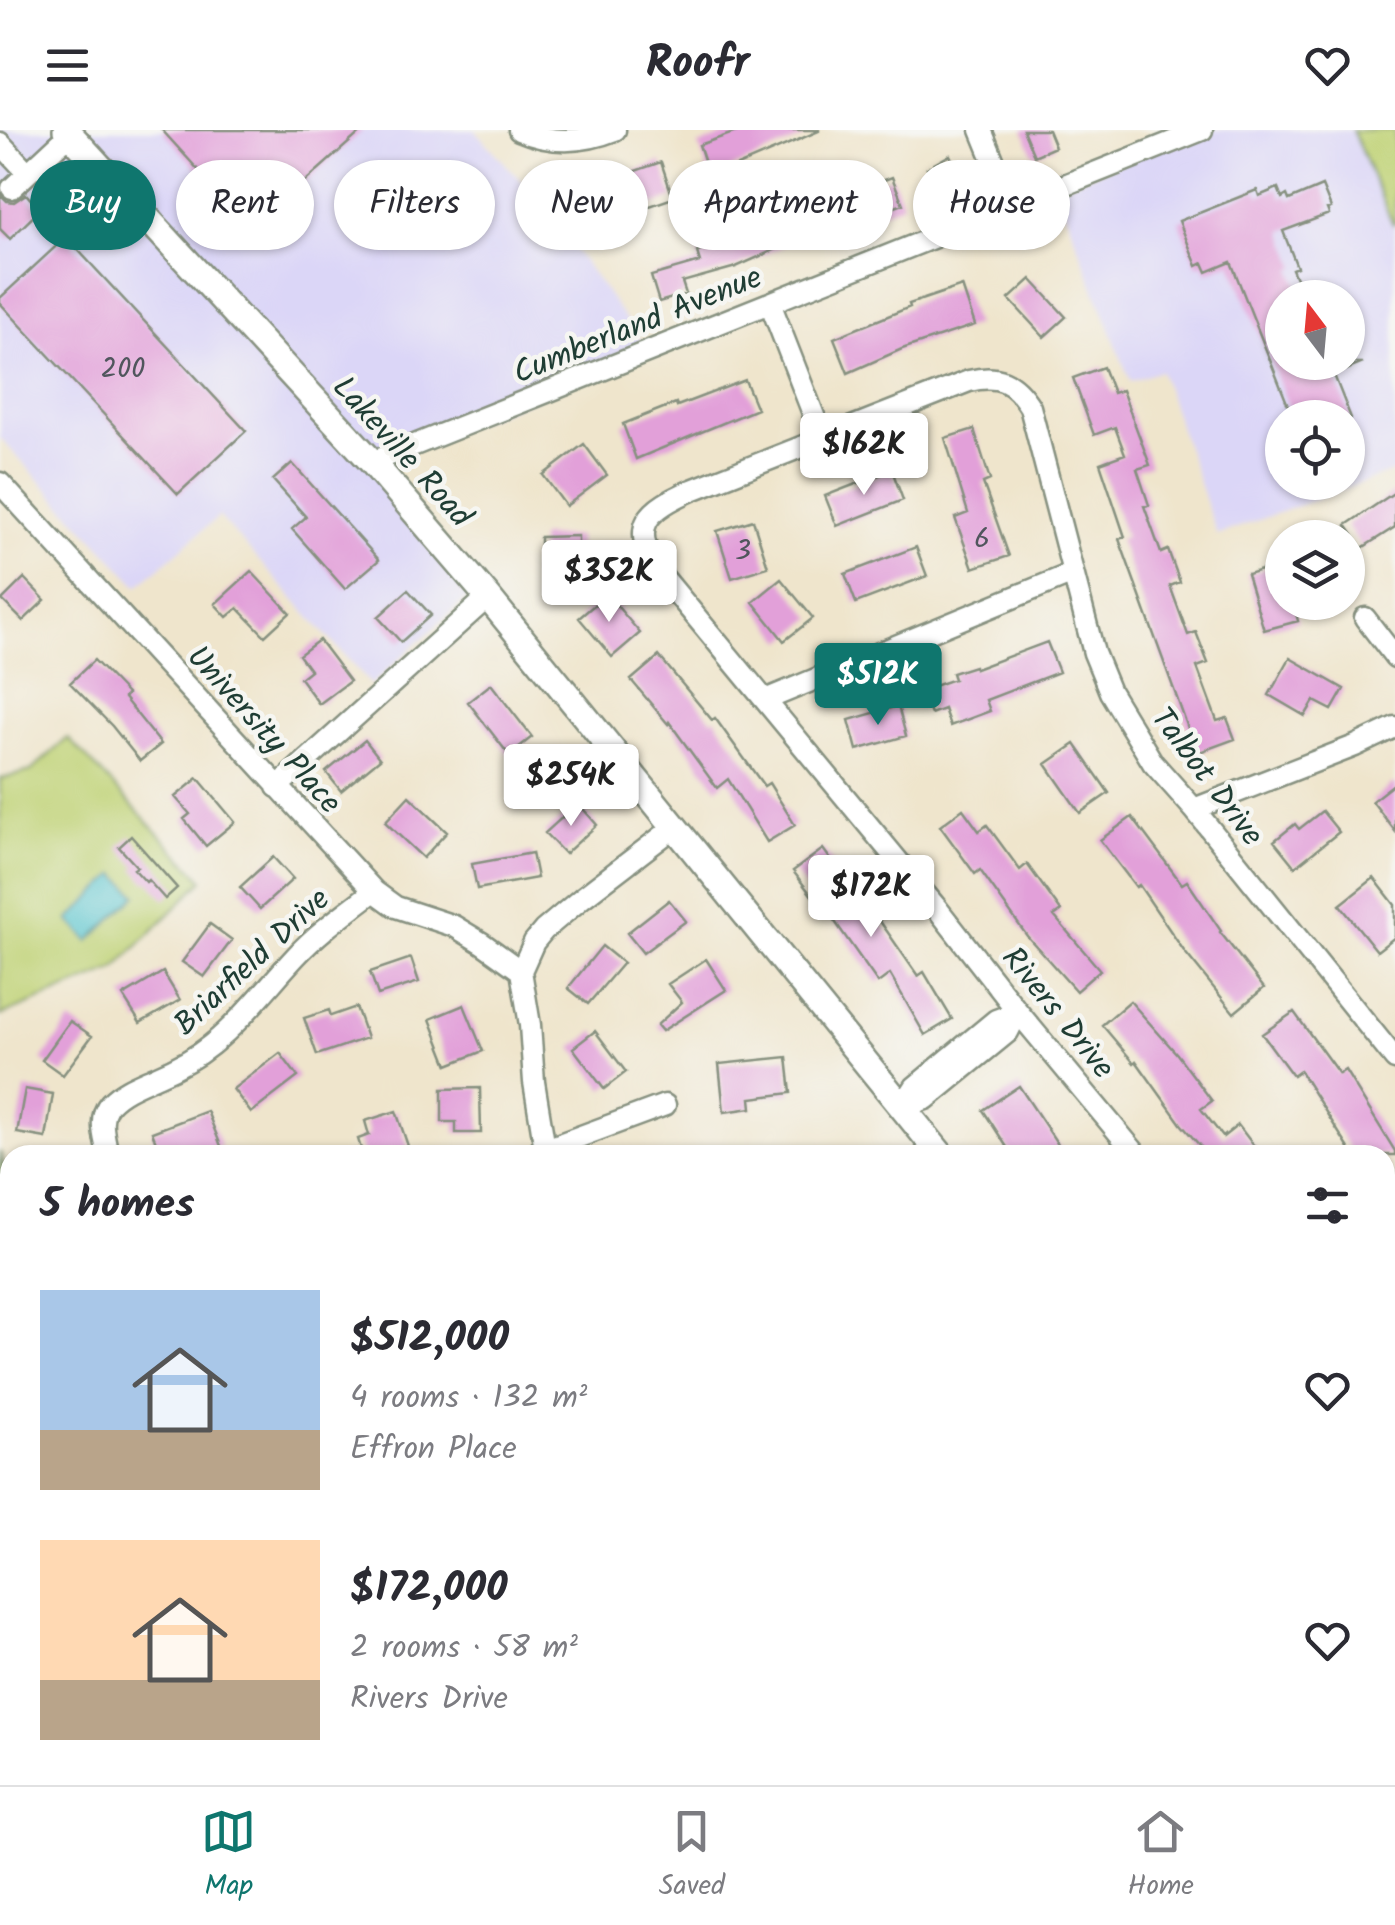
<!DOCTYPE html>
<meta charset="utf-8">
<style>
body{margin:0;font-family:Kalam,sans-serif;background:#f2f2f3;color:#2b2b33;height:100vh;display:flex;flex-direction:column;font-size:38px;white-space:nowrap}
*{box-sizing:border-box;margin:0}
p{font-size:32px;color:#7c7c81}
.icon{flex:none;width:55px;height:55px;fill:none;stroke:currentColor;stroke-width:2;stroke-linecap:round;stroke-linejoin:round}
.map{position:relative;flex:1;overflow:hidden}
.sheet{position:absolute;left:0px;top:1015px;width:1395px;height:640px;display:flex;flex-direction:column;background:#fff;border-radius:30px 30px 0 0;box-shadow:0 2px 8px #0004}
.sheet>*{flex:none}
.guide{position:absolute;left:30px;top:30px;width:1335px;height:90px;display:flex;gap:20px}
.needle{width:65px;rotate:344deg}
.controls{position:absolute;left:1265px;top:150px;display:grid;gap:20px}
.controls a{display:grid;place-items:center;width:100px;height:100px;border-radius:50%;background:#fff;box-shadow:0 2px 8px #0004;font-size:50px}
.price{position:absolute;translate:-50% -85px;padding:0 22px;border-radius:10px;background:#fff;color:#222;font-size:32px;line-height:65px;filter:drop-shadow(0 2px 5px #0008)}
.price::after{content:'';position:absolute;left:50%;top:60px;width:30px;height:22px;margin-left:-15px;background:inherit;clip-path:polygon(0 0,100% 0,50% 100%)}
.price.selected{background:#0f766e;color:#fff}
ul{padding:0;list-style:none}
li{display:flex;align-items:center;gap:30px;height:250px;padding:0 40px}
li span{display:grid;place-items:center;flex:none;width:280px;height:200px;border-radius:0px;color:#555}
li>.icon{margin-inline-start:auto}
span .icon{width:120px;height:120px;fill:#fffc;stroke-width:1}
li b{font-size:42px}
h2{display:flex;justify-content:space-between;align-items:center;height:120px;padding:0 40px;font-size:42px}
.pill{padding:0 35px;border-radius:45px;background:#fff;box-shadow:0 2px 8px #0004;font-size:35px;line-height:90px}
.pill.selected{background:#0f766e;color:#fff}
header{display:flex;justify-content:space-between;align-items:center;height:130px;padding:0 40px;background:#fff;font-size:45px;font-weight:700}
.menu{display:flex;justify-content:space-around;align-items:center;height:140px;border-top:2px solid #e1e1e2;background:#fff;font-size:28px;color:#7c7c81}
.menu a{display:grid;justify-items:center;gap:5px}
.menu .selected{color:#0f766e}
.map>svg:first-child{display:block}
</style>
<header><svg class="icon" aria-label="menu" viewBox="0 0 24 24"><path d="M4 6h16M4 12h16M4 18h16"/></svg>Roofr<svg class="icon" aria-label="heart" viewBox="0 0 24 24"><path d="M12 20l-8-8c-3-5 5-10 8-4 3-6 11-1 8 4z"/></svg></header>
<div class="map">
<svg width="1395" height="1655" viewBox="0 0 1395 1655">
<rect width="100%" height="100%" fill="#f6f6f2"/>
<filter id="ink" filterUnits="userSpaceOnUse"><feTurbulence type="fractalNoise" baseFrequency=".01" numOctaves="2"/><feDisplacementMap in="SourceGraphic" scale="20" xChannelSelector="R" yChannelSelector="G"/><feConvolveMatrix kernelMatrix="1 2 1 2 8 2 1 2 1" color-interpolation-filters="sRGB"/></filter>
<filter id="wash" filterUnits="userSpaceOnUse"><feTurbulence type="fractalNoise" baseFrequency=".0048" numOctaves="4" result="noise"/><feDisplacementMap in="SourceGraphic" scale="40" xChannelSelector="R" yChannelSelector="G"/><feGaussianBlur stdDeviation="2.25" result="paint"/><feColorMatrix in="noise" values="0 0 0 0 0 0 0 0 0 0 0 0 0 0 0 0 0 1.4 0 .05"/><feComposite in="paint" operator="in"/></filter>
<g filter="url(#wash)">
<rect width="100%" height="100%" fill="#efe5cc"/>
<path fill="#dbd6f7" fill-rule="evenodd" d="M0 0H475L541 73 650 223 373 332 479 457 371 555 219 386 138 456 0 308Z
M1203 0H1352L1395 97V341L1217 405 1160 241 1130 251 1056 59ZM1282 168H1348V232H1282ZM1282 288H1348V352H1282Z"/>
<path fill="#bfd275" stroke="#6f8854" stroke-width="2.5" d="M1352 0H1395V93L1393 94Z
M68 608 203 750 114 840 0 886V649L31 641Z
M1395 1243V1554L1385 1543V1248Z"/>
<path fill="#97b466" stroke="#5b784d" stroke-width="2.5" d="M0 1021 10 1056V1237L0 1215Z"/>
<path fill="#57c4cd" stroke="#3b8080" stroke-width="2.5" d="M116 744 137 765 89 811 69 790Z"/>
<g fill="none" stroke-linecap="round" stroke-linejoin="round">
<path stroke="#57c4cd" stroke-width="6" d="M0 1117 10 1158"/>
</g>
<g id="blocks">
<path fill="#e2a0d9" d="M162 0H363L252 99Z
M742 0H819V1L730 39V41L710 48 699 15Z
M1023 0H1048L1055 17 1034 26Z
M950 25 963 50 940 62 927 38Z
M661 32 673 68 647 77 635 41Z
M892 47 903 74 852 94 850 90 801 108 736 137 682 152 686 164 659 172 651 146 700 132 697 122 748 108 746 105 780 90Z
M1322 56 1331 78 1327 79 1329 84 1283 101 1297 137 1292 139 1304 168H1282V232L1363 233 1334 245 1351 288H1293L1231 132 1207 142 1203 133 1197 136 1179 91 1257 60 1259 66 1278 58 1282 68 1287 65 1289 70Z
M574 59 579 71 607 61 621 97 578 113 560 65Z
M0 64 7 71 14 72 26 64 40 80 10 109 0 99Z
M66 107 246 301 178 364 0 173V168Z
M1031 149 1066 187 1044 207 1009 169Z
M962 156 975 195 902 219 848 243 834 208 910 177 909 174Z
M1103 237 1113 263 1122 260 1150 335 1137 339 1149 375 1144 376 1161 423 1168 420 1180 452 1170 456 1188 505 1196 502 1208 533 1197 537 1217 591 1227 588 1235 609 1197 623 1119 409 1125 407 1100 333 1125 324 1115 297 1094 305 1073 248Z
M745 250 757 279 636 329 623 294 676 273 677 276Z
M974 299 990 350 983 353 1009 426 973 438 955 388 968 383 945 308Z
M584 314 607 345 566 376 543 345Z
M292 333 379 430 345 459 292 399 306 387 273 350Z
M892 340 903 370 837 396 825 366Z
M1395 362V397L1362 418 1346 395Z
M753 390 768 437 732 448 717 401Z
M578 406V457H550V438L540 439V407Z
M916 417 927 446 856 473 845 444Z
M1282 434V472H1293L1298 491 1264 500 1247 444Z
M251 441 290 483 265 506 238 478 227 487 215 474Z
M24 448 45 470 23 491 2 470Z
M781 449 813 488 784 511 753 472Z
M408 460 431 485 401 512 378 487Z
M607 464 640 503 612 527 579 488Z
M319 510 350 551 319 574 300 548 310 540 299 525Z
M1047 512 1059 542 986 570 990 581 950 596 944 579 931 584 922 560 954 549 952 543 974 536 975 539Z
M659 526 712 590 715 588 764 656 769 653 795 695 767 712 728 649 717 658 669 592 668 594 631 550Z
M1290 528 1344 559 1332 580 1314 571 1305 586 1269 565Z
M94 530 127 564 124 568 161 614 140 631 112 596 70 553Z
M491 554 532 607 509 625 468 572Z
M898 576 906 606 857 620 849 590Z
M365 610 380 629 341 661 326 642Z
M1075 614 1109 663 1080 683 1046 634Z
M198 648 235 692 206 716 184 689 190 684 175 667Z
M1395 653V701L1372 671Z
M409 666 447 702 423 728 385 692Z
M578 673 597 695 565 724 545 703Z
M963 679 979 701 987 695 1020 740 1027 734 1061 781 1054 786 1100 840 1076 861 1027 806 980 740 975 744 940 696Z
M1322 681 1339 702 1295 737 1274 711 1295 694 1299 699Z
M1132 687 1182 754 1187 751 1221 801 1220 802 1264 858 1234 883 1184 821 1139 755 1136 757 1100 710Z
M131 706 177 758 165 769 148 750 146 752 134 739 137 737 119 717Z
M823 719 872 786 875 784 918 846 924 842 952 889 925 905 890 844 878 853 831 786 829 788 793 741Z
M532 723 537 748 477 759 472 734Z
M273 727 293 749 260 779 240 757Z
M1374 748 1395 775V807L1377 821 1340 775Z
M669 770 686 791 643 823 627 803Z
M210 794 232 810 204 847 182 832Z
M602 816 623 833 588 874 568 858Z
M411 828 419 852 378 865 370 842Z
M706 829 726 860 662 901 657 895 682 872 668 854Z
M163 842 180 870 140 893 123 866Z
M1130 871 1177 924 1212 971 1201 979 1223 1007 1238 995 1261 1025H1208L1181 994 1136 931 1134 933 1102 895Z
M464 875 483 921 448 935 430 889Z
M356 877 367 908 317 925 304 888 329 880 331 886Z
M1294 882 1339 944 1345 940 1395 1021V1025H1353L1300 941 1293 946 1262 904Z
M70 891 92 906 63 945 42 930Z
M595 901 626 942 604 959 573 918Z
M280 923 298 947 251 983 233 959Z
M787 927 791 963 751 968 752 978 724 982 719 934Z
M1019 956 1065 1025H1012L983 980Z
M480 958 481 1003H456V992H442V959Z
M25 959 53 964 46 1008 17 1003Z
M207 981 221 1016 197 1025H161L152 1002Z
M396 981 409 1019 391 1025H363L358 1009 369 1005 365 991Z"/>
</g>
</g>
<g filter="url(#ink)">
<use href="#blocks" fill-opacity="0" stroke="#879180" stroke-width="2.5"/>
<g fill="none" stroke-linecap="round" stroke-linejoin="round">
<defs>
<path id="minor" d="M519 0C551 14 583 13 615 0
M981 0 1012 76
M0 13 28 43
M12 58 70 4
M770 173 823 309
M372 332 1202 0
M0 353 374 761 396 777 454 796 482 813 521 841
M1365 488 1395 527
M765 570 1073 443
M277 657 488 467
M1194 679 1355 616 1395 597
M1018 882 1008 902 926 969 902 977 915 957 996 890Z
M545 1019 534 952 530 895 521 841 534 812 544 800 582 768 676 696
M108 1025C105 1008 97 988 110 973 122 960 142 953 157 946 176 938 195 928 211 915 243 889 268 856 296 826 319 801 347 782 374 761
M530 1025 665 975
M1137 1025 1018 882 936 777 659 442C627 395 649 379 692 360L969 251C998 244 1014 251 1030 277L1094 523 1110 562 1153 633 1194 679 1395 929
M1385 1124 1395 1119
M1385 1265 1395 1261
M0 1338 10 1343
M1385 1363 1395 1375
M1385 1443 1395 1454
M0 1531 4 1655
M415 1645 423 1655
M11 1655 46 1645
M818 1655 826 1645"/>
<path id="major" d="M66 0 372 332 488 467 941 1025
M1385 1546 1395 1557"/>
</defs>
<use href="#minor" stroke="#879180" stroke-width="25"/>
<use href="#major" stroke="#879180" stroke-width="30"/>
<use href="#minor" stroke="#fff" stroke-width="20"/>
<use href="#major" stroke="#fff" stroke-width="25"/>
</g>
</g>
<g text-anchor="middle" stroke-width="9" stroke-linejoin="round" paint-order="stroke">
<g font-size="28" fill="#50565d">
<text x="123" y="247">200</text>
<text x="982" y="417">6</text>
<text x="743" y="429">3</text>
</g>
<g font-size="32" fill="#1f3d34" stroke="#f6f6f2">
<text transform="translate(637 194) rotate(-22)" y="11">Cumberland Avenue</text>
<text transform="translate(403 321) rotate(48)" y="11">Lakeville Road</text>
<text transform="translate(265 599) rotate(48)" y="11">University Place</text>
<text transform="translate(1208 646) rotate(53)" y="11">Talbot Drive</text>
<text transform="translate(251 831) rotate(-43)" y="11">Briarfield Drive</text>
<text transform="translate(1059 882) rotate(51)" y="11">Rivers Drive</text>
</g>
</g>
</svg>
<div class="controls">
<a><svg class="needle" viewBox="-14 -14 28 28"><path d="M0-13l5 13h-10z" fill="#e53935"/><path d="M0 13l5-13h-10z" fill="#7c7c81"/></svg></a>
<a><svg class="icon" aria-label="locate" viewBox="0 0 24 24"><circle cx="12" cy="12" r="6"/><path d="M12 2v4M12 18v4M2 12h4M18 12h4"/></svg></a>
<a><svg class="icon" aria-label="layers" viewBox="0 0 24 24"><path d="M12 4l9 5-9 5-9-5zM3 14l9 5 9-5"/></svg></a>
</div>
<b class="price" style="left:864px;top:368px">$162K</b>
<b class="price" style="left:609px;top:495px">$352K</b>
<b class="price selected" style="left:878px;top:598px">$512K</b>
<b class="price" style="left:571px;top:699px">$254K</b>
<b class="price" style="left:871px;top:810px">$172K</b>
<div class="guide">
<a class="pill selected">Buy</a>
<a class="pill">Rent</a>
<a class="pill">Filters</a>
<a class="pill">New</a>
<a class="pill">Apartment</a>
<a class="pill">House</a>
</div>
<section class="sheet">
<h2>5 homes<svg class="icon" aria-label="filters" viewBox="0 0 24 24"><path d="M4 7h16M4 17h16"/><circle cx="9" cy="7" r="2"/><circle cx="15" cy="17" r="2"/></svg></h2>
<ul>
<li><span style="background:linear-gradient(#a9c7e8 70%,#b9a48a 0)"><svg class="icon" aria-label="home" viewBox="0 0 24 24"><path d="M3 11l9-7 9 7M6 9v11h12V9"/></svg></span><div><b>$512,000</b><p>4 rooms · 132 m²</p><p>Effron Place</p></div><svg class="icon" aria-label="heart" viewBox="0 0 24 24"><path d="M12 20l-8-8c-3-5 5-10 8-4 3-6 11-1 8 4z"/></svg></li>
<li><span style="background:linear-gradient(#ffd9b3 70%,#b9a48a 0)"><svg class="icon" aria-label="home" viewBox="0 0 24 24"><path d="M3 11l9-7 9 7M6 9v11h12V9"/></svg></span><div><b>$172,000</b><p>2 rooms · 58 m²</p><p>Rivers Drive</p></div><svg class="icon" aria-label="heart" viewBox="0 0 24 24"><path d="M12 20l-8-8c-3-5 5-10 8-4 3-6 11-1 8 4z"/></svg></li>
</ul>
</section>
</div>
<nav class="menu">
<a class="selected"><svg class="icon" aria-label="map" viewBox="0 0 24 24"><path d="M3 6l6-2 6 2 6-2v14l-6 2-6-2-6 2zM9 4v14M15 6v14"/></svg>Map</a>
<a><svg class="icon" aria-label="saved" viewBox="0 0 24 24"><path d="M7 4h10v16l-5-4-5 4z"/></svg>Saved</a>
<a><svg class="icon" aria-label="home" viewBox="0 0 24 24"><path d="M3 11l9-7 9 7M6 9v11h12V9"/></svg>Home</a>
</nav>
